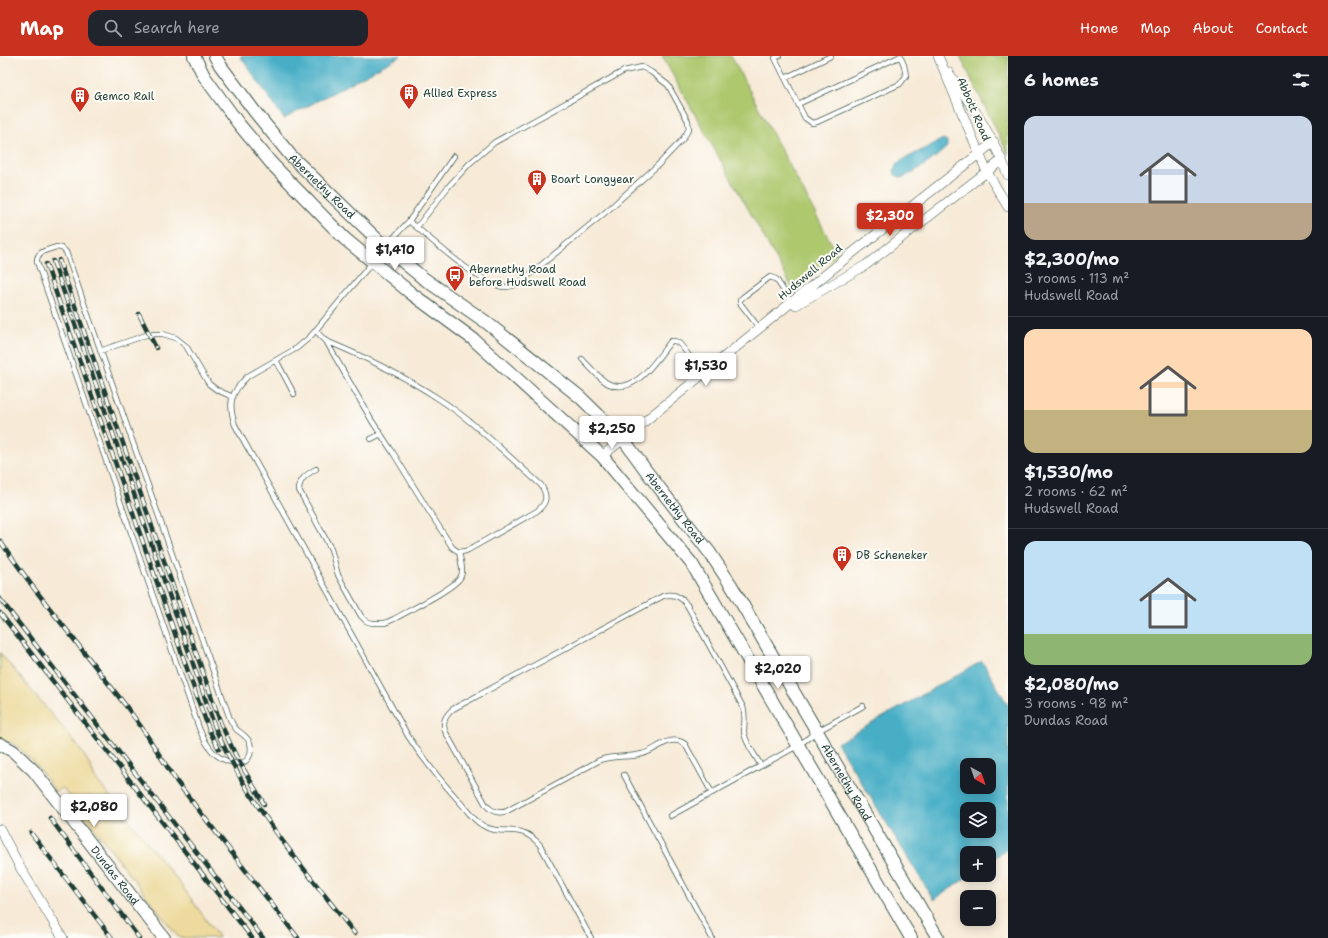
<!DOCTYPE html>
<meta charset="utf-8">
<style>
body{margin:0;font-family:"Shantell Sans",sans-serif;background:#20242c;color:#f1f3f6;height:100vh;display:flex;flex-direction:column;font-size:15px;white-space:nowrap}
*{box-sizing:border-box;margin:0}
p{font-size:13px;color:#9ea1a6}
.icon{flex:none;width:22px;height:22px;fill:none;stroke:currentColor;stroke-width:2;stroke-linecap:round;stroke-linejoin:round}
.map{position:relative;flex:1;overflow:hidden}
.details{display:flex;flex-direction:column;background:#171b24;width:320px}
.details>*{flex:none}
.needle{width:26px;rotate:140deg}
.fabs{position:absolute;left:960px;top:702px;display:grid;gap:8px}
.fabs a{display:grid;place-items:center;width:36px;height:36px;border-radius:8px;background:#171b24;box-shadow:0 2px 10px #0003;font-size:20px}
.price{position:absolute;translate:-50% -34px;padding:0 9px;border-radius:4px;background:#fff;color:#222;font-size:13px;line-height:26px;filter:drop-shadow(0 1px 2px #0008)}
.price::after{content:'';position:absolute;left:50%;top:24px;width:12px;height:9px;margin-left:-6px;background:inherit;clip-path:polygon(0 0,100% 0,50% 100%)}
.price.active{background:#c8321e;color:#fff}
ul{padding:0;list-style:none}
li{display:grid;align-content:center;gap:8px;height:212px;padding:0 16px}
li+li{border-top:1px solid #363941}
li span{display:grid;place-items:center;height:124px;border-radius:12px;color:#555}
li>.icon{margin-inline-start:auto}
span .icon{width:72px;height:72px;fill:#fffc;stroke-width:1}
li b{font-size:17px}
h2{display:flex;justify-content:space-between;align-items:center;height:48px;padding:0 16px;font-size:17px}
header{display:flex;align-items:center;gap:24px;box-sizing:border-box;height:56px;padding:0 20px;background:#c8321e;color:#fff}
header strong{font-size:19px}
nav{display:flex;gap:22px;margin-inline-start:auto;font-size:14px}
.search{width:280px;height:36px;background:#20242c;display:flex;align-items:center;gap:10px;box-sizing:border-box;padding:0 14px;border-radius:12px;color:#9ea1a6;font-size:15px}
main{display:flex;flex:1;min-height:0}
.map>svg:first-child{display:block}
</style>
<header>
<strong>Map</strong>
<div class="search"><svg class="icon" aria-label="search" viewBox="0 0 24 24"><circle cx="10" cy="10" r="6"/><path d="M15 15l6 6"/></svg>Search here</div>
<nav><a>Home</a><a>Map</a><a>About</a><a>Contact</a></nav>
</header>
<main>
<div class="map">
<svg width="1008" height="882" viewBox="0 0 1008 882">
<rect width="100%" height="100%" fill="#fdfcf7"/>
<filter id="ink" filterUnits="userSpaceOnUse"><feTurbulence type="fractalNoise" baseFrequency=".025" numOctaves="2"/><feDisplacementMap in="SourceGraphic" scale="8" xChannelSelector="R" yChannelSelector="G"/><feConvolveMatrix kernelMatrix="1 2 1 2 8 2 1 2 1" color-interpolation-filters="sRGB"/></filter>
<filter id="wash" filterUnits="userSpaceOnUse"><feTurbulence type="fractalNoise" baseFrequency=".012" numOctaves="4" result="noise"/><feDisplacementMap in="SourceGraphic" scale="16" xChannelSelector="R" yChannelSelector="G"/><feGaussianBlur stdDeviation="0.9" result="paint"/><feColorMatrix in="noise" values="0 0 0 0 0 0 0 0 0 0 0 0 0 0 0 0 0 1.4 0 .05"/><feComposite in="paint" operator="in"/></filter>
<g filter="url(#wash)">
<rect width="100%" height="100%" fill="#f7ead7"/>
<path fill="#aec86e" stroke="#668251" d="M662 0H731L837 198 793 233Z
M960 0H1008V98Z"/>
<path fill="#eeda9e" stroke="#868c69" d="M0 597 77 689 89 707 95 722 179 826 219 882H179L62 731 56 736 33 705 14 688 0 683Z"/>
<path fill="#46aec6" stroke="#32767d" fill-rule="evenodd" d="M240 0H401L284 63Z
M943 83 947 85V91C933 104 919 114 902 122L895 119 894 114 897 107Z
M982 605 1008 649V793L989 806V797H967V819H970L934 844 837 687ZM967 709H989V731H967ZM967 753H989V775H967Z"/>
</g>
<g filter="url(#ink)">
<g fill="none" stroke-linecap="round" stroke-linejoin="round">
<defs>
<path id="service" d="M779 0 775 2 805 62 812 67 817 66 900 28 906 20 904 9 900 0
M785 22 831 0
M798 48 901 0
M454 100 409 165 385 191 310 281 297 292 248 320C230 337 228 347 235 369L408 680C423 703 440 724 459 745 466 753 472 763 482 769 501 782 519 764 540 789L591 882
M409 165C429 181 483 232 506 231 510 231 515 229 518 228L607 155 659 108 682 84 689 73 688 65 668 29 651 16 642 11 624 15 495 86 470 107 448 131 417 171
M56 191 62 192 66 196 230 663C232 667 234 671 237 674 242 678 247 680 250 687 251 690 251 695 250 699 244 715 221 704 213 696 207 689 202 680 199 672L37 206C36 195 48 194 56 191Z
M760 273 740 247V244L743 241 770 221 776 223 792 247
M316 275 326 285 372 365 392 395 425 449 452 491C457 496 462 497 468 494L537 455C547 447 548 440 541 429 508 400 476 367 439 343 404 320 365 301 326 285
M100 295 149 278H163L176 282 186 290 209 328 217 334 233 341
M582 303C590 311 598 321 607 327 635 342 657 302 671 285H675L680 288 704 319
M276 304 294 338
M371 383 381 378
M316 413C307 418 299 423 299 434L331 493 338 519 361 560 366 565 372 567H385L394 563C406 556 458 531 461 520 464 514 460 502 459 496
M624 719 712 882
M712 737 685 688C670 677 656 695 642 698 628 702 614 699 600 704L507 755C499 758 492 756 486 749L445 675C442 665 446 659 453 653L663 540C673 537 681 540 687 549L743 651C746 660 744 667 744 676 745 687 756 700 761 710
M670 760 799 689 816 676 863 650"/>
<path id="minor" d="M938 0 987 116 1008 151
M948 16C972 48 993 81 1008 119
M796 249 866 209 1002 104
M602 400 851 198 994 86
M0 773 21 813 63 882"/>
<g id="secondary">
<path d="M194 0 204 20 238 67 272 108 345 183 412 238 473 283 602 400 692 508 911 882"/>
<path id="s1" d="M215 0 220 9 255 56 291 100 385 191 423 222 486 266 580 341 624 384 647 416 710 497 731 529 938 882"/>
<path id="s2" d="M0 688 13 695 34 715 164 882"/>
</g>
</defs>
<use href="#service" stroke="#3f574c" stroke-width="6"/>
<use href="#minor" stroke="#3f574c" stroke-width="10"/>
<use href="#secondary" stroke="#3f574c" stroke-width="14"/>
<use href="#service" stroke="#fff" stroke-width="4.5"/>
<use href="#minor" stroke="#fff" stroke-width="9"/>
<use href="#secondary" stroke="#fff" stroke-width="12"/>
<defs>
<path id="rail" d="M59 204 221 668 236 700 264 748
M53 205 216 674C226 695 236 716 249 736 280 786 319 831 355 878
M46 208 198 644 210 676 219 693
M139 258 156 292
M0 485 33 531 126 650 142 672 177 726 298 882
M0 543 263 882
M0 557 252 882
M50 762 139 882
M31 777 112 882"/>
</defs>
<use href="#rail" stroke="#1f3d34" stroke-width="4.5"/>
<use href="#rail" stroke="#fdfcf7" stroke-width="3" stroke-dasharray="9" stroke-linecap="butt"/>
</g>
</g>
<defs>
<symbol id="building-pin" viewBox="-11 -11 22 30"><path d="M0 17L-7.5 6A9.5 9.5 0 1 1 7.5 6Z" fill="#c8321e" stroke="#fdfcf7"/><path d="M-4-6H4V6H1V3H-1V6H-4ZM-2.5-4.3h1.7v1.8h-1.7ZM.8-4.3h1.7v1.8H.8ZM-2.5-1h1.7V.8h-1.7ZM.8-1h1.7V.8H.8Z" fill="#fff"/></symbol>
<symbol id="bus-pin" viewBox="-11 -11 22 30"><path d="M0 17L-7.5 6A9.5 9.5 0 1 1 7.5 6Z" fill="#c8321e" stroke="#fdfcf7"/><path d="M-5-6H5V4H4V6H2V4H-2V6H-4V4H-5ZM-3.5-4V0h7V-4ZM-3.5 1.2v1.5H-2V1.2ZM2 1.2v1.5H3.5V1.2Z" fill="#fff"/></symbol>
</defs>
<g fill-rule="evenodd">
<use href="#building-pin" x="398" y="26" width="22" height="30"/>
<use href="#building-pin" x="69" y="29" width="22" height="30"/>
<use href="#building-pin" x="526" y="112" width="22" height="30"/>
<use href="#bus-pin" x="444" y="208" width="22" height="30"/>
<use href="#building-pin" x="831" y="488" width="22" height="30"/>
</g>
<g text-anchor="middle" stroke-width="4" stroke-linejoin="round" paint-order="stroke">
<g font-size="11" fill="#1f3d34" stroke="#fdfcf7" text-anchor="start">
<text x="423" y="41">Allied Express</text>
<text x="94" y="44">Gemco Rail</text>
<text x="551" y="127">Boart Longyear</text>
<text x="469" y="217">Abernethy Road<tspan x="469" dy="13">before Hudswell Road</tspan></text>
<text x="856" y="503">DB Scheneker</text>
</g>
<g font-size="11" fill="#1f3d34" stroke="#fdfcf7">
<text transform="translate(974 53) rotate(67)" y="4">Abbott Road</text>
<text dy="4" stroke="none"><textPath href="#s1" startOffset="169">Abernethy Road</textPath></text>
<text transform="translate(810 216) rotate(-40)" y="4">Hudswell Road</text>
<text dy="4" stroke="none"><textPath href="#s1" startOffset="649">Abernethy Road</textPath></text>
<text dy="4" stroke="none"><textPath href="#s1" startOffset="973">Abernethy Road</textPath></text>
<text dy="4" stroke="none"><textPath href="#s2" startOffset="176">Dundas Road</textPath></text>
</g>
</g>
</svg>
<div class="fabs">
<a><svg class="needle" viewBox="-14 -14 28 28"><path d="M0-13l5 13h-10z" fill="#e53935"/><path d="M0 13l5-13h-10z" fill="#9ea1a6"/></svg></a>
<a><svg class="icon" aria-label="layers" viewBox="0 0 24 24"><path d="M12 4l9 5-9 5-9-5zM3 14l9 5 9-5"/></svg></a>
<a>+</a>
<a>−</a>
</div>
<b class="price active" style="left:890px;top:181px">$2,300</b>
<b class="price" style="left:395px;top:215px">$1,410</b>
<b class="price" style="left:706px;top:331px">$1,530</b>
<b class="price" style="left:612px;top:394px">$2,250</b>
<b class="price" style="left:778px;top:634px">$2,020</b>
<b class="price" style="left:94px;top:772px">$2,080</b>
</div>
<section class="details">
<h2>6 homes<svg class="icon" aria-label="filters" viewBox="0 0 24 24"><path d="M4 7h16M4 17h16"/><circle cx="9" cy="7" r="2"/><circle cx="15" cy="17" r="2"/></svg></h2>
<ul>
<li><span style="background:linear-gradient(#c9d6e8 70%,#b9a48a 0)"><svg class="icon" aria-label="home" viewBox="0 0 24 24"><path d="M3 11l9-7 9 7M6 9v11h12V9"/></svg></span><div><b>$2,300/mo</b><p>3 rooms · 113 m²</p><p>Hudswell Road</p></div></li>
<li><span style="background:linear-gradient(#ffd9b3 65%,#c2b280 0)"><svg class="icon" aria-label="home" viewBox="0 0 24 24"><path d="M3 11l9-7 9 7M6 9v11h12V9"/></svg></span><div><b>$1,530/mo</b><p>2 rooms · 62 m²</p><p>Hudswell Road</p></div></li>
<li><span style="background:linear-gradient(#bfe0f5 75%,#8fb573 0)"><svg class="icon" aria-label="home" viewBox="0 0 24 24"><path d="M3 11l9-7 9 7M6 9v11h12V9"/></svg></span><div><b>$2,080/mo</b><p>3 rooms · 98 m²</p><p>Dundas Road</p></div></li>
</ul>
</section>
</main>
